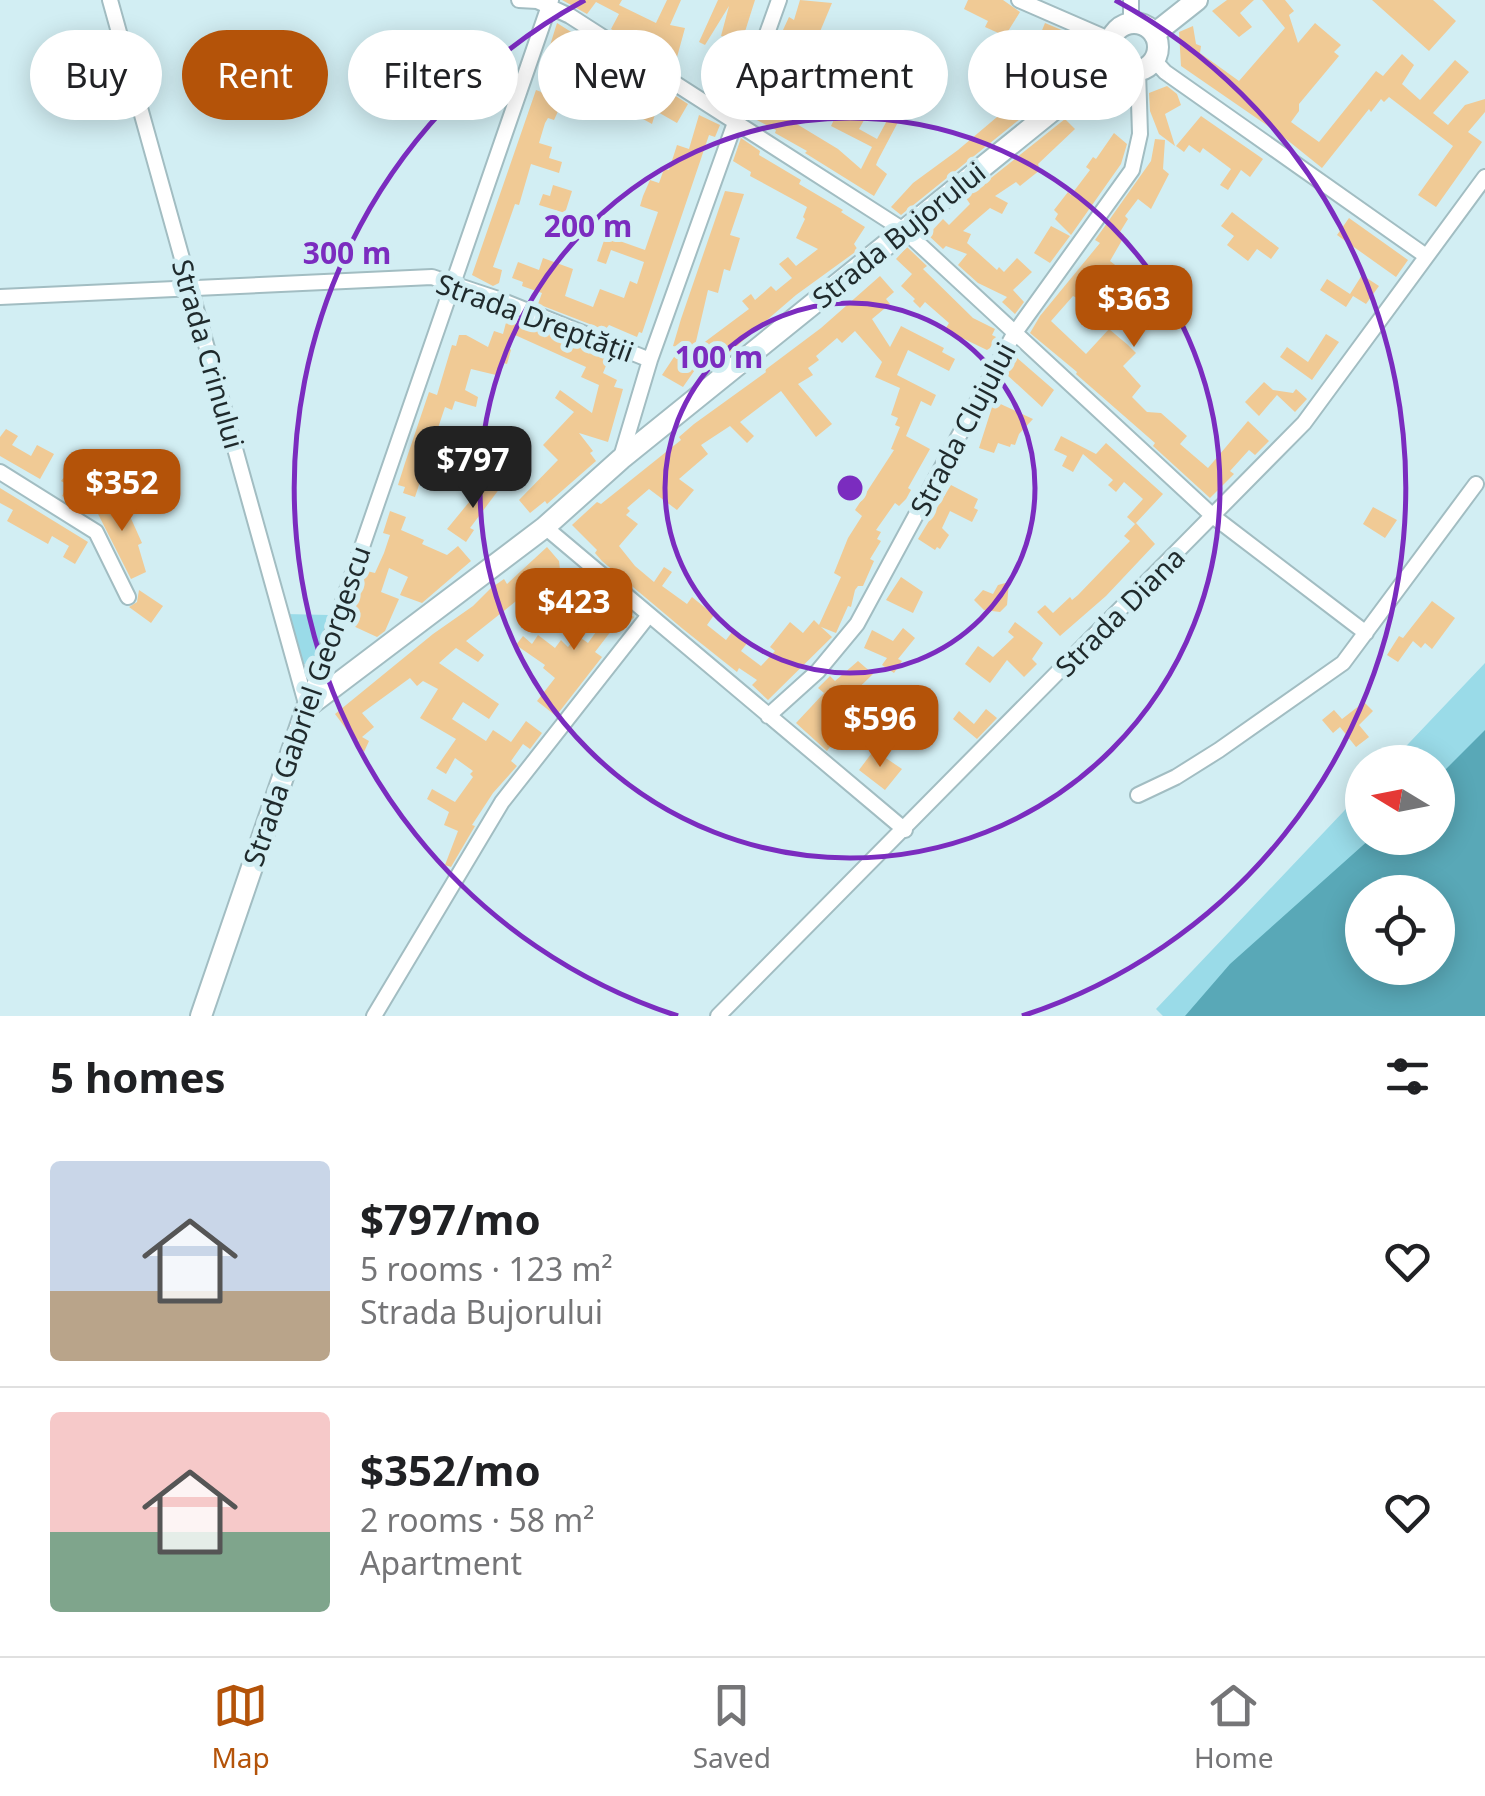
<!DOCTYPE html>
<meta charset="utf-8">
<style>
body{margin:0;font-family:"Noto Sans",sans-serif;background:#f2f2f2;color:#202124;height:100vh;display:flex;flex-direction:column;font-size:38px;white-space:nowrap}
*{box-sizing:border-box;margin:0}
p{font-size:32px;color:#757577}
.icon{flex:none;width:55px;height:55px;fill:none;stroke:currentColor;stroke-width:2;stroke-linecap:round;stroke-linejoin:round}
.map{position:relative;height:1016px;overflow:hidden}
.panel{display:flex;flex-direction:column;background:#fff;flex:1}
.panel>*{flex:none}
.banner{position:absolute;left:30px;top:30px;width:1425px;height:90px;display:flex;gap:20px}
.needle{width:65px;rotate:280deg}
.buttons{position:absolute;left:1345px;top:745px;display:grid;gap:20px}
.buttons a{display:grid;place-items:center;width:110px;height:110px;border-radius:50%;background:#fff;box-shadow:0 5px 25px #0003;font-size:50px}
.price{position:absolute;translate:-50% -85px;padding:0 22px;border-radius:20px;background:#b45309;color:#fff;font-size:32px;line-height:65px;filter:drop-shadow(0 2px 5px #0008)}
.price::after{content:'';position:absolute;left:50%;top:60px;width:30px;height:22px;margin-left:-15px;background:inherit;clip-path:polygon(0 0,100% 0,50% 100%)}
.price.active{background:#222;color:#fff}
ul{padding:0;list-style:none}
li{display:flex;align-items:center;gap:30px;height:250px;padding:0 50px}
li+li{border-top:2px solid #e0e0e0}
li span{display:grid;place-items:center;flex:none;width:280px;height:200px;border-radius:10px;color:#555}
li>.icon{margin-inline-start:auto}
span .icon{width:120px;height:120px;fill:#fffc;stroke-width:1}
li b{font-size:42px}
h2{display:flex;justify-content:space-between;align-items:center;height:120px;padding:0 50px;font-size:42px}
.tag{padding:0 35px;border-radius:45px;background:#fff;box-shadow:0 5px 25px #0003;font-size:35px;line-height:90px}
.tag.active{background:#b45309;color:#fff}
.tabs{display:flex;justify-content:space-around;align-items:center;height:140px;border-top:2px solid #e0e0e0;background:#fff;font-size:28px;color:#757577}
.tabs a{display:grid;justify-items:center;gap:5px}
.tabs .active{color:#b45309}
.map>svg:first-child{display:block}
</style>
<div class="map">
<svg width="1485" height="1016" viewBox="0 0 1485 1016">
<rect width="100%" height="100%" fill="#d2eef3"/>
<path fill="#9adbe8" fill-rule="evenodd" d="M285 614 329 615 314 662 310 664H304L300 658Z
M1485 663V1016H1163L1156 1009 1362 792V838H1438V762H1391ZM1362 892H1438V968H1362Z"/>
<path fill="#59a8b7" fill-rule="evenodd" d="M1485 730V1016H1185L1230 964 1371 838H1438V777ZM1362 892H1438V968H1362Z"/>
<path fill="#f0ca95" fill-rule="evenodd" d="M562 0H622L619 5 656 23 667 0H681L670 25 685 28 674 68 611 29 619 14 596 2 587 14Z
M718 0H755L742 41 739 40 735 65 740 66 738 76H740L732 98 726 103 709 93 715 61 723 62 729 38 721 36 729 6 705 45 699 42Z
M800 0 832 3 819 34 813 30 803 54 806 55 792 106 778 99 772 109 838 149 861 169 872 147 831 126 839 109 845 112 849 104 868 113 859 129 877 139 897 102 906 107 878 160 876 165 887 174 874 196 805 153 807 151 775 133 776 130 749 116 758 93 765 95 786 32 783 30 789 17 794 20Z
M968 0H1003L1020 12 1005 36 985 27 988 21 964 9Z
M1227 0H1254L1240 13 1252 27 1239 37 1212 11Z
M1262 0H1285L1294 11 1289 15 1298 43 1315 23 1341 45 1334 52 1339 56 1299 104V111L1291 122 1319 142 1376 71 1383 76 1402 54 1414 65 1402 84 1420 100 1455 60 1469 72 1433 113 1448 125 1465 105 1485 99V112L1468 132 1482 142 1436 207 1418 195 1453 146 1389 97 1384 102 1381 99 1371 112 1369 109 1322 168 1281 135 1181 66 1179 32 1193 26 1196 44 1201 46 1200 53 1239 81 1285 28Z
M1372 0H1433L1456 21 1429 51Z
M557 23 639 75 629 103 619 100 623 90 604 78 578 68 554 120 548 118 545 123 539 143 552 147 549 158 562 162 559 173 531 164 519 205 515 204 493 267 502 270 499 283 493 286 472 275 536 90 544 93 556 59 547 55Z
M1045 23 1064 31 1055 53 1088 49V64L901 215 891 207 913 183 958 150 1042 79 1029 62 1024 65 1019 57 1036 45Z
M654 82 688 104 677 123 656 111 652 124 643 119Z
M1167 86 1177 94 1181 105 1165 114 1175 146 1159 134 1150 111 1149 93Z
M1104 87 1128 93V108L1112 114 1104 111 1100 99 1094 96Z
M699 115 720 125 715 137 709 135 642 333 639 332 637 337 609 325 605 330 538 304 542 293 522 286 523 282 512 278 518 262 539 270 543 258 573 269 565 296 593 307 600 289 624 298 630 281 637 284 644 262 611 250 606 264 597 261 609 226 618 229 614 239 645 250 658 212 640 206 643 196 650 180 659 183 664 169 669 170 677 145 689 149Z
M1201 116 1263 159 1250 177 1241 170 1228 190 1220 185 1231 169 1203 148 1200 153 1189 145 1184 152 1176 146Z
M1065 119 1075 129 1038 164 1040 170 1020 186 1016 182 995 196 1008 203 1002 214 990 208 963 231 971 234 967 243 997 270 999 267 1004 272 1017 258 1032 272 1013 290 1024 302 1015 314 1002 302 1007 297 978 283 958 265 967 254 946 246 943 249 928 235 943 219 949 225 970 204 966 198Z
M1114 133 1127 144 1121 164 1071 235 1055 219 1058 214 1054 210 1068 192 1071 195 1090 170 1086 167 1093 157 1096 159Z
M741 138 760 151 759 155 801 180 799 184 843 210 841 212 865 227 854 244 858 250 796 295 716 364 706 354 683 387 662 375 674 357 677 347 673 346 681 319 725 191 744 194 730 235 740 238 730 271 724 269 718 293 708 290 694 350 749 309 742 301 751 294 755 300 771 286 776 291 792 278 779 264 788 257 796 266 818 249 796 238 805 219 803 217 807 207 750 176 751 172 733 161Z
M1155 139 1165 140 1163 169 1169 174 1151 209 1138 199 1125 216 1128 219 1120 232 1124 235 1121 242 1110 261 1119 268 1112 279 1105 274 1088 296 1083 293 1077 298 1073 296 1051 321 1086 354 1109 329 1128 345 1136 353 1123 366 1141 386 1132 397 1147 412 1161 413 1187 436 1180 444 1208 468 1248 421 1269 441 1255 455 1249 450 1230 471 1234 474 1210 498 1153 446 1155 443 1076 374 1077 372 1030 333 1040 316 1100 243 1095 240 1151 161Z
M553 185 572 191 565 213 539 205 543 194 550 196Z
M1232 212 1279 248 1271 259 1257 249 1248 261 1227 245 1234 236 1221 226Z
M1349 218 1408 260 1396 277 1337 235Z
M1051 226 1070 236 1050 263 1034 253Z
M907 247 927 266 923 269 973 318 995 329 992 335 996 337 990 348 987 350 962 338 946 328 949 323 925 302 920 308 913 301 915 299 901 286 912 274 896 259Z
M1362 275 1379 286 1366 304 1353 296 1346 307 1320 290 1327 279 1350 294Z
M880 276 894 292 886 299 890 304 872 319 890 347 901 326 944 348 942 352 955 359 949 371 908 350 897 375 936 395 931 406 921 401 906 436 930 449 908 488 911 490 906 499 899 506 895 503 876 530 881 532 877 539 881 541 870 559 874 561 863 586H858L855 590 851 607 848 606 836 633 821 627 832 637 768 700 752 685 757 680 739 668 737 672 683 629 602 561 595 553 597 550 572 525 597 502 601 504 681 440 679 437 694 424 766 372 765 370 821 328ZM855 331 882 362 875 377 900 388 891 415 898 418 895 425 900 427 891 449 894 450 855 510 862 516 848 538 834 573 841 577 819 625 814 620 803 633 790 622 770 647 775 651 761 666 741 651 748 642 732 632 726 640 707 625 714 615 692 597 687 604 662 586 672 572 664 567 654 582 635 566 619 546 638 524 626 515 630 511 627 508 649 489 677 510 694 490 679 479 708 454 701 445 730 426 747 443 754 436 740 422 781 391 816 437 832 424 798 384 813 375 808 368 819 360 816 356 837 338 842 343Z
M508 315 610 356 603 373 617 380 614 387 623 389 608 442 579 433 593 451 590 453 596 461 547 504 545 501 530 513 519 500 558 460 543 445 574 412 555 398 560 390 592 413 599 385 581 377 586 367 515 335 509 348 511 350 507 364 500 362 496 375 471 369 465 390 478 397 476 407 455 401 452 410 445 407 415 497 403 493 405 487 398 485 405 463 429 392 437 395 452 345 456 346 459 335H466L488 347 494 331 503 334Z
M1326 334 1339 342 1312 380 1280 357 1287 347 1308 362Z
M1016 357 1054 390 1042 407 1005 373Z
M1264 382 1273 390 1293 393 1296 389 1307 399 1295 412 1277 395 1259 416 1245 402Z
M994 401 1033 419 1019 434 1015 445 1011 444 1010 447 998 443 994 453 979 448Z
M6 429 18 436 12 445 31 456 37 445 54 454 40 479 0 456V437Z
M1061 436 1096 454 1106 443 1163 494 1135 524 1127 517 1143 499 1124 482 1116 492 1108 485 1113 480 1083 454 1073 472 1062 466 1067 456 1054 450Z
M75 464 97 472 76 503 62 496 68 485 61 481Z
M488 479 500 488 470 528 474 530 466 542 447 529Z
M951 485 978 499 974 508 978 510 972 522 950 511 942 528 949 535 940 549 937 547 935 550 918 539Z
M0 488 88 542 75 564 63 557 69 546 52 536 48 544 7 521 13 510 0 503Z
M120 494 142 543 138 545 146 572 131 579 94 506Z
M1373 507 1397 520 1385 538 1363 524Z
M390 511 406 517 401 530 424 540 422 544 447 555 458 546 471 561 422 603 400 595 408 577 389 568 381 592 399 599 385 631 377 637 351 625 349 621 367 571 375 573 384 553 390 535 383 533Z
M1136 523 1155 544 1106 596 1060 636 1037 612 1045 605 1053 613 1070 597 1072 600 1078 595 1130 541 1124 536Z
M547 547 559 561 560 570 569 579 561 587 548 579 536 591 544 597 535 610 520 598 466 641 484 655 478 662 456 648 439 663 499 704 489 719 463 702 452 719 486 741 493 730 511 742 526 721 542 733 530 749 523 744 511 761 517 766 493 793 472 825 475 826 451 867 445 865 458 831 444 825 449 812 427 799 432 789 455 802 473 777 470 774 473 771 455 758 446 774 436 768 456 739 420 718 438 689 423 681 417 686 410 678 362 713 374 727 362 737 369 741 364 752 357 744 359 739 356 742 335 714 433 634 473 606 491 588 504 579 507 584Z
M901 577 923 592 913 613 886 600Z
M1009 582 1007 605 1000 612 984 610 974 600 983 590 993 594 998 585Z
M589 585 634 617 624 629 618 624 608 635 595 652 602 657 556 716 537 701 555 678 543 668 545 665 516 645 523 636 532 644 538 635 555 648 561 640 568 647 577 635 588 643 606 618 580 597Z
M139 590 163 606 151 623 129 607 137 602Z
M1432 601 1455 618 1432 649 1425 643 1421 648 1413 641 1398 662 1387 655 1399 636 1403 638Z
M1015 622 1043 643 1032 659 1037 664 1024 677 1007 660 990 683 965 664 978 646 993 657 1014 637 1008 632Z
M903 628 915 638 898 659 902 661 894 673 882 665 887 658 864 648 872 630 893 641Z
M858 661 873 674 839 707 856 720 848 730 852 733 847 741 838 736 827 751 796 723 824 693 818 688 830 676 835 681Z
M1364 702 1373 711 1359 725 1369 737 1356 747 1340 727 1333 733 1322 720 1334 710 1342 719Z
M986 709 997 718 977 739 953 719 959 711 974 724Z
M874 750 902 769 885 790 859 770Z"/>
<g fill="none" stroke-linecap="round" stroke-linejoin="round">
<defs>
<path id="street" d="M110 0 307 707
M519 0 537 1 570 16 905 231 1214 517 1366 633
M1019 0 1111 40
M1131 24V0
M1154 60 1165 72 1426 256
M0 297 432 277 498 299 650 360
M621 457 650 360 779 0
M0 472 96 532 128 597
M545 527 905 830
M307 706 551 0
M768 716 818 671 857 624 1014 334 1132 170 1140 134 1138 71
M1138 795 1176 777 1219 750 1343 663 1476 484
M374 1016 502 802 649 615
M718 1016 1304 423 1485 177"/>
<path id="secondary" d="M1110 47a24 24 0 1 1 48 0a24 24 0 1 1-48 0Z
M1154 34 1197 0
M201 1016 307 707 545 527 621 459 1114 61"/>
</defs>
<use href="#street" stroke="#a2bdc2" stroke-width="18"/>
<use href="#secondary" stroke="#a2bdc2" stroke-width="24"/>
<use href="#street" stroke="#fff" stroke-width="14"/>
<use href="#secondary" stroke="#fff" stroke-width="20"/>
</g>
<g fill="none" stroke="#7b2cbf" stroke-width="5">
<circle cx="850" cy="488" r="185"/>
<circle cx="850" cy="488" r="370"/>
<path d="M678 1016A555 555 0 0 1 585 0M1115 0A555 555 0 0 1 1022 1016"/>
</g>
<g text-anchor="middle" stroke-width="10" stroke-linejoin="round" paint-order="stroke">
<g font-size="28" fill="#1f2a2c" stroke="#d2eef3">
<text transform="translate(899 235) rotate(-39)" y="10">Strada Bujorului</text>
<text transform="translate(535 318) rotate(20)" y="10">Strada Dreptății</text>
<text transform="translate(208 354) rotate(74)" y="10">Strada Crinului</text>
<text transform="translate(963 429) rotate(-62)" y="10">Strada Clujului</text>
<text transform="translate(1120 612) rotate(-45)" y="10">Strada Diana</text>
<text transform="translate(307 706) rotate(-71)" y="10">Strada Gabriel Georgescu</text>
</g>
</g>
<circle cx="850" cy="488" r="15" fill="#7b2cbf" stroke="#d2eef3" stroke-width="5"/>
<g font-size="30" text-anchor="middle" font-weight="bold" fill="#7b2cbf" stroke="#d2eef3" stroke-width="10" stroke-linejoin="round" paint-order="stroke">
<text x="588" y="237">200 m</text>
<text x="347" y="264">300 m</text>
<text x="719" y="368">100 m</text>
</g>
</svg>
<div class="buttons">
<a><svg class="needle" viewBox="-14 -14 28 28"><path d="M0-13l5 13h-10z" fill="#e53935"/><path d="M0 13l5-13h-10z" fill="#757577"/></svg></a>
<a><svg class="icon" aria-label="locate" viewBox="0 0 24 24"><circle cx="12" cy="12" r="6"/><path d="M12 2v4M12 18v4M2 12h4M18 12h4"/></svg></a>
</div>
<b class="price" style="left:1134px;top:350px">$363</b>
<b class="price active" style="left:473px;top:511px">$797</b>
<b class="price" style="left:122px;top:534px">$352</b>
<b class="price" style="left:574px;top:653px">$423</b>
<b class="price" style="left:880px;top:770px">$596</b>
<div class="banner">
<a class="tag">Buy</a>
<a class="tag active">Rent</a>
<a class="tag">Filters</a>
<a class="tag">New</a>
<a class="tag">Apartment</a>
<a class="tag">House</a>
</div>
</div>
<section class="panel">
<h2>5 homes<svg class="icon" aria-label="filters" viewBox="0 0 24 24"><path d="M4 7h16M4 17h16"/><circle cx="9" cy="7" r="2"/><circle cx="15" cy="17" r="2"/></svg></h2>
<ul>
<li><span style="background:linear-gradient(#c9d6e8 65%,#b9a48a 0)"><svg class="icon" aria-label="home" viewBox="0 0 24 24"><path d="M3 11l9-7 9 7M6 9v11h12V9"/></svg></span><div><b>$797/mo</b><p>5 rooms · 123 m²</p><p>Strada Bujorului</p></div><svg class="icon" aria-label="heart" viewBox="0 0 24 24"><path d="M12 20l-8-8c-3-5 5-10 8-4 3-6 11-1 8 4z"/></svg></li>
<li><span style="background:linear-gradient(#f6c9c9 60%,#7fa58c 0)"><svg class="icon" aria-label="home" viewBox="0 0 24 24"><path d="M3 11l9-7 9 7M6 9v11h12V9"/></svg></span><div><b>$352/mo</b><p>2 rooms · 58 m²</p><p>Apartment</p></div><svg class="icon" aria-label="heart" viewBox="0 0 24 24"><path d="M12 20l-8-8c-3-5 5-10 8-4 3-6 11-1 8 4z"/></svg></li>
</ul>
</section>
<nav class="tabs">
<a class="active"><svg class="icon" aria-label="map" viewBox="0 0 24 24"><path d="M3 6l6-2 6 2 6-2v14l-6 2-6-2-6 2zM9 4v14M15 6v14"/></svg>Map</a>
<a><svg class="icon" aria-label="saved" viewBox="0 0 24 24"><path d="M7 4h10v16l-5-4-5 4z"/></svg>Saved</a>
<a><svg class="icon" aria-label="home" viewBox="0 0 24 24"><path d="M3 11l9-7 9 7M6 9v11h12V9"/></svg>Home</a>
</nav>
